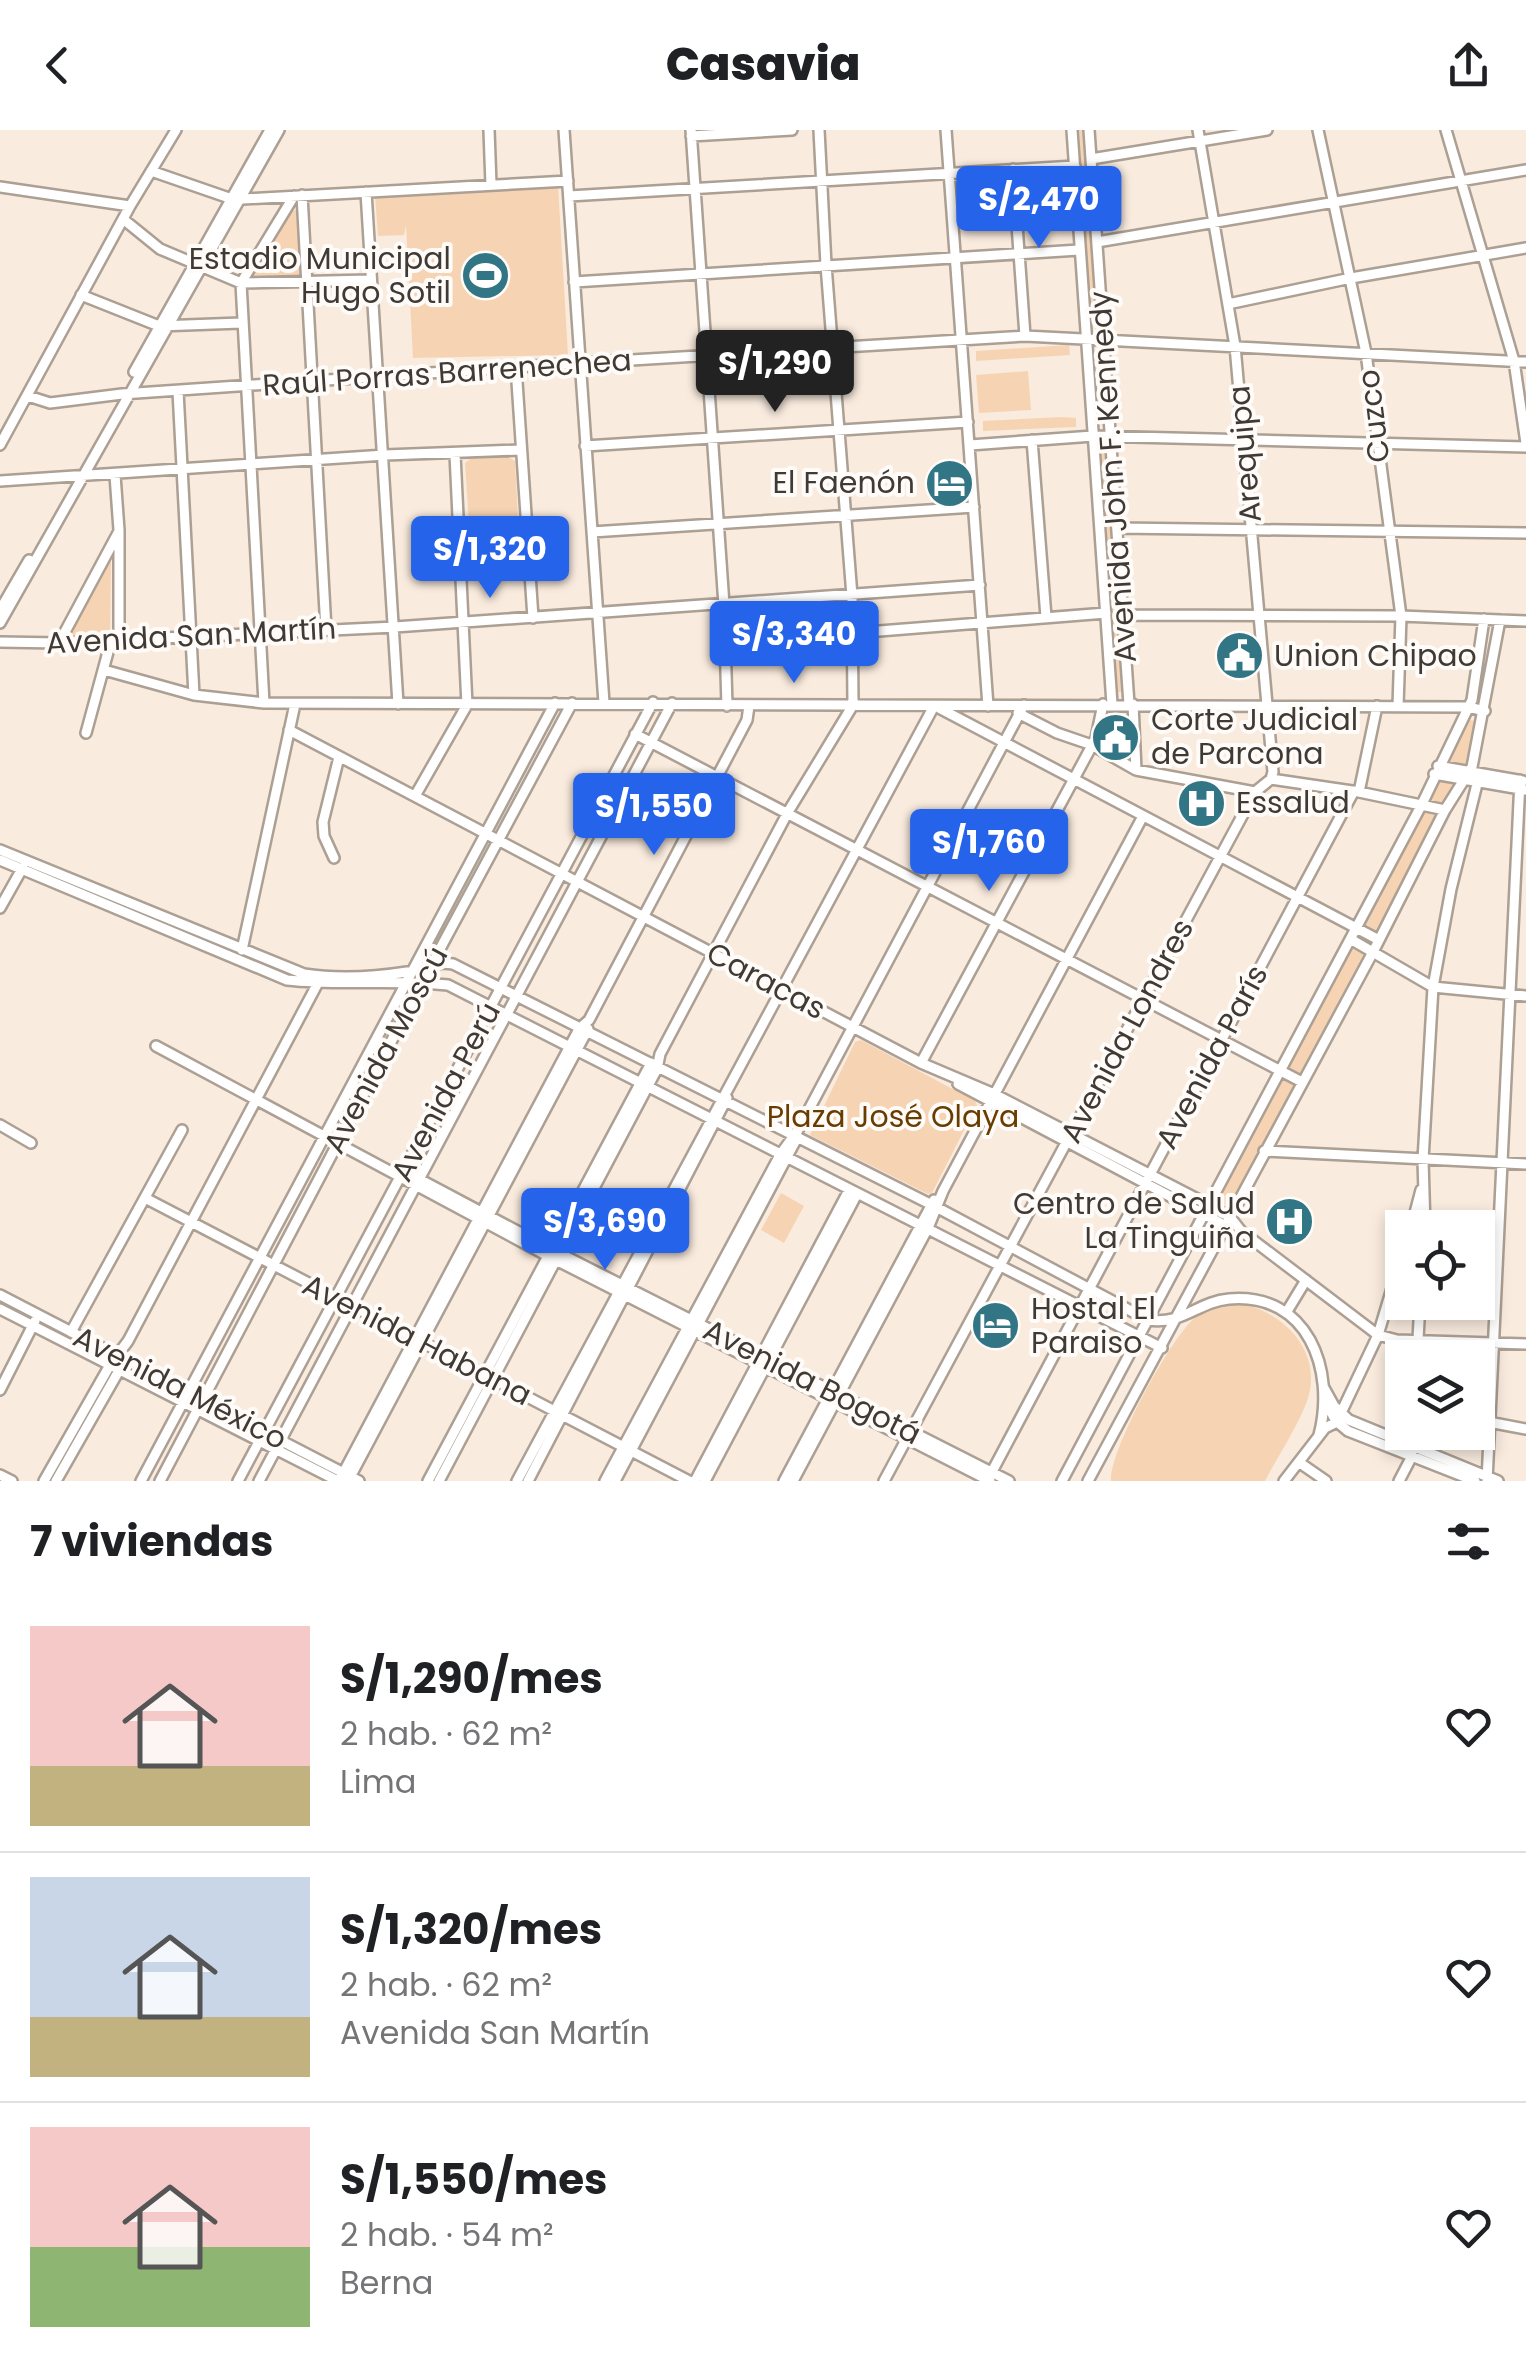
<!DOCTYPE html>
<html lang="es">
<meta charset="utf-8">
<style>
body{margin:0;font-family:Poppins,sans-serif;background:#f2f2f2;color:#202124;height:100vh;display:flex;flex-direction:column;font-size:38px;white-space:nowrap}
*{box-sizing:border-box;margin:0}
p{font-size:32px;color:#757577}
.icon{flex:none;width:55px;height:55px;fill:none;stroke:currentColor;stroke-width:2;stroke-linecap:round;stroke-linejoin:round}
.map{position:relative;height:1351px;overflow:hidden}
.panel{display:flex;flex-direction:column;background:#fff;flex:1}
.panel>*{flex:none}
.buttons{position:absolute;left:1385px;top:1080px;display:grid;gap:20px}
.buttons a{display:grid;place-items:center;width:110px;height:110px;border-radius:0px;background:#fff;box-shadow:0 5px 15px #0003;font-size:50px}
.price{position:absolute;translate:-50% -85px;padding:0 22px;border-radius:10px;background:#2563eb;color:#fff;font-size:32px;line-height:65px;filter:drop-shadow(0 2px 5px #0008)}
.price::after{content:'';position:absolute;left:50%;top:60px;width:30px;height:22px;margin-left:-15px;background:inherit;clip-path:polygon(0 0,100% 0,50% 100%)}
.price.current{background:#222;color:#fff}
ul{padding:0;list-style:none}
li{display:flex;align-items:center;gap:30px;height:250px;padding:0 30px}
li+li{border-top:2px solid #e0e0e0}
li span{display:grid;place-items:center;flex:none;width:280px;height:200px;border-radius:0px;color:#555}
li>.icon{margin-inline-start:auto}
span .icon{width:120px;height:120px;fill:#fffc;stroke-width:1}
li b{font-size:42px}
h2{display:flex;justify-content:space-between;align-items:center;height:120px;padding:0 30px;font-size:42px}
header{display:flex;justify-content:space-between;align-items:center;height:130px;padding:0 30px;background:#fff;font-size:45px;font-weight:800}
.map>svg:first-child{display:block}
</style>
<header><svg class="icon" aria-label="back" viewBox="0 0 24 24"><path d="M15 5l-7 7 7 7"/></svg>Casavia<svg class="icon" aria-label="share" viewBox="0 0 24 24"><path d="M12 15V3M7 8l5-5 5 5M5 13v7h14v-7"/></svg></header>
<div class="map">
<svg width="1526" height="1351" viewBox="0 0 1526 1351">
<rect width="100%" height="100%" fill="#f9ebde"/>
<path fill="#f6d4b3" d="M1079 0H1086L1098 197 1091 193Z
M558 55 568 225 413 228 406 95 404 105 378 106 375 66Z
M296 80 301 148 251 149 292 81Z
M1069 215 1070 225 976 231V221Z
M1028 241 1031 280 979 283 976 245Z
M1062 287 1076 288V297L983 301V291Z
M1103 314 1108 319 1126 562H1118L1100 318Z
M507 326 515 331 518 389 514 394 474 397 469 393 465 333 470 329Z
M111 427 110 507 67 509Z
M1465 589 1480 592 1470 636 1444 635Z
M1434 644 1462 651 1231 1079 1216 1070Z
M861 910 975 971 977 975 932 1063 928 1064 810 1005 855 912Z
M781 1063 804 1076 784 1113 761 1100Z
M1244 1174C1288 1185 1325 1226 1306 1274 1295 1301 1278 1326 1265 1351H1111C1109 1321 1173 1202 1198 1185 1212 1176 1229 1175 1244 1174Z"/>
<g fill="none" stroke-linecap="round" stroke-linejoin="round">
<defs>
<path id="minor" d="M489 0 491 55
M564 0 604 573
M691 0 724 475 727 576
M946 0 988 576
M1072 0 1112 574
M1089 0 1129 574
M1198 0 1235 216 1273 642 1271 649
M1318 0 1366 223 1401 486 1398 576
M1446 0 1514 231 1526 313
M691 6 792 0
M1091 29 1267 0
M1013 39 1025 206
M151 41 232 69
M0 57 130 76
M366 62 398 574
M302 65 326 500
M569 66 1075 36
M243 69 568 51
M123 89 160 119 241 153 369 150
M1097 112 1526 40
M574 152 1079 120
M81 165 159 196 241 193
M1228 174 1351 148 1526 118
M516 237 533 488
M134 242 270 0
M178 261 194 565
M28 266 50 273 122 264 516 237 1025 206 1526 232
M1032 310 1046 487
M0 315 130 76 176 0
M970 315 1093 306 1526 317
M585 316 968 292
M115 345 119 400V511
M0 351 385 325 520 320
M1117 398 1526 403
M592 402 974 377
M458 405 527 402
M0 480 29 430
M1123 485 1401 486 1526 491
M0 493 279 0
M854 503 1106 483
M0 512 59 513 395 497 980 455
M59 513 118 403
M104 540 194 565 264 573 1468 577 1485 581
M264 573 241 153 294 66
M1133 574 1136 640
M939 578 1379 810
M1018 583 1057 603 1092 615 1136 640 1255 662 1271 649 1359 662 1445 680
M289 600 921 933 994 964 1209 1075 1230 1087 1241 1101 1378 1205 1397 1210 1526 1214
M86 603 111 511
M635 604 1302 952
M1438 636 1523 651
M1434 644 1526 660
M1359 662 1377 576
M415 666 467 575 455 324
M0 720 304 844C336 849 375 847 407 842 426 839 431 831 453 834L938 1078 1148 1190C1184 1195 1197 1172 1229 1169 1308 1162 1336 1240 1319 1305
M334 728 324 706 323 692 339 627
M0 730 287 850C341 856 395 849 448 855L1162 1218
M0 778 23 737
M1352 810 1433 857 1526 866
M242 820 295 574
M156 916 548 1126 990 1351
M921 933 1096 608 1103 574
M958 954 1228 1097
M0 995 31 1013
M1264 1021 1526 1034
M402 1040 551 1119 1009 1351
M145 1068 689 1351
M1411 1098 1421 1060
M1425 1098 1423 1030 1433 857 1451 759 1477 654
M0 1165 359 1351
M0 1179 338 1351
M1286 1183 1306 1150
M71 1202 182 1000
M1417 1228 1420 1172
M1324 1258 1334 1276 1349 1290 1498 1351
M0 1260 35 1191
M1326 1273 1336 1291 1348 1301 1475 1351
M1340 1285 1378 1205 1402 1125
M1478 1290 1526 1299
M1300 1333 1326 1351
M0 1345 12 1351
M44 1351 110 1235 128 1211 320 849
M56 1351 121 1237
M141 1351 555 573
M160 1351 433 832 572 573
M238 1351 653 572
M259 1351 672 573
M339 1351 579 899 589 890 747 590 749 576
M348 1351 588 899
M428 1351 651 933
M439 1351 657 939 660 924 788 682 853 575 852 466 826 135 819 0
M517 1351 934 576
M528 1351 727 968
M605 1351 780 1025 798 1000 1024 575
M615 1351 797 1008
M695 1351 849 1060
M705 1351 857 1064
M784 1351 934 1070
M793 1351 928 1098 943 1061 1143 686
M884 1351 1255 662
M987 1351 1354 661
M1062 1351 1421 676 1472 570 1484 489
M1088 1351 1373 822 1445 680 1472 637 1500 490
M1284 1351 1325 1298 1341 1290
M1399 1351 1412 1326 1411 1302
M1487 1351 1520 650"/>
</defs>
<use href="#minor" stroke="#ac9f93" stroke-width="14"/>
<use href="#minor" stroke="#fff" stroke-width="9"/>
</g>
<defs>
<symbol id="stadium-disc" viewBox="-11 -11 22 22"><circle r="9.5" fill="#327686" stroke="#fefbf8"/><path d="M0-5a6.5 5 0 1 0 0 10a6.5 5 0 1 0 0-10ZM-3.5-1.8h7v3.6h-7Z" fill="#fff"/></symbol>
<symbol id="hotel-disc" viewBox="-11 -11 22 22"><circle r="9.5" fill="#327686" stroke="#fefbf8"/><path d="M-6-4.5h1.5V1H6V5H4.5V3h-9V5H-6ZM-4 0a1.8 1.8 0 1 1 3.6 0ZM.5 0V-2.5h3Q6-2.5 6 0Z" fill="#fff"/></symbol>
<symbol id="civic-disc" viewBox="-11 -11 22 22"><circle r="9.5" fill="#327686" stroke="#fefbf8"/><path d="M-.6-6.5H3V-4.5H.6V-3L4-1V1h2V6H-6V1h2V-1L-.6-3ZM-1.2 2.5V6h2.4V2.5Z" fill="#fff"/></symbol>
<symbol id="hospital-disc" viewBox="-11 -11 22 22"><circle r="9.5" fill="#327686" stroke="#fefbf8"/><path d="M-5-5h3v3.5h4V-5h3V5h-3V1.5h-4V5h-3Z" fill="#fff"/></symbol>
</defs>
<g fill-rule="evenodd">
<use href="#stadium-disc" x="458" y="118" width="55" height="55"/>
<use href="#hotel-disc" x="922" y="326" width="55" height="55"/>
<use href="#civic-disc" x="1212" y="498" width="55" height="55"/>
<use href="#civic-disc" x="1088" y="580" width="55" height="55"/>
<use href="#hospital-disc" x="1174" y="646" width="55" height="55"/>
<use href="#hospital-disc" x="1262" y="1064" width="55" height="55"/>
<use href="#hotel-disc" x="968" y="1168" width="55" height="55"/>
</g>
<g text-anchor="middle" stroke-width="8" stroke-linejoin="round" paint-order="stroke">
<g font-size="30" fill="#403a35" stroke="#fefbf8" text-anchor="start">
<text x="451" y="139" text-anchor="end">Estadio Municipal<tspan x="451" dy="34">Hugo Sotil</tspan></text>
<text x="915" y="363" text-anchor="end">El Faenón</text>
<text x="1274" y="536">Union Chipao</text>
<text x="1151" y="600">Corte Judicial<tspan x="1151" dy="34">de Parcona</tspan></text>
<text x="1236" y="683">Essalud</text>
<text x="1255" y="1084" text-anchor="end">Centro de Salud<tspan x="1255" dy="34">La Tinguiña</tspan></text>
<text x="1031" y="1189">Hostal El<tspan x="1031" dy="34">Paraiso</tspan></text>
</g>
<g font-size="30" fill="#403a35" stroke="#fefbf8">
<text transform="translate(447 243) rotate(-4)" y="10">Raúl Porras Barrenechea</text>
<text transform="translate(1374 286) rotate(-97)" y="10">Cuzco</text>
<text transform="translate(1245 324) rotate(-95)" y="10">Arequipa</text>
<text transform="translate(1113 347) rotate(-94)" y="10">Avenida John F. Kennedy</text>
<text transform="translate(191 506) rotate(-3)" y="10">Avenida San Martín</text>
<text transform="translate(766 851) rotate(28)" y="10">Caracas</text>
<text transform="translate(1127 901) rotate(-62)" y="10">Avenida Londres</text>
<text transform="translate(386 920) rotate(-62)" y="10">Avenida Moscú</text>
<text transform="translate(1212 927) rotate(-62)" y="10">Avenida París</text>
<text transform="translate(446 962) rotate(-62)" y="10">Avenida Perú</text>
<text transform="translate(417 1210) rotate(27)" y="10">Avenida Habana</text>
<text transform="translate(812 1252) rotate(27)" y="10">Avenida Bogotá</text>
<text transform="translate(180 1258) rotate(27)" y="10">Avenida México</text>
</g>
<g font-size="30" fill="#693d01" stroke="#fefbf8">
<text x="893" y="997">Plaza José Olaya</text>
</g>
</g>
</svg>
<div class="buttons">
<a><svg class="icon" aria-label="locate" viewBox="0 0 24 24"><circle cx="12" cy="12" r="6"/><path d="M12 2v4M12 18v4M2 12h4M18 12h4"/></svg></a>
<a><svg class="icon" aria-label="layers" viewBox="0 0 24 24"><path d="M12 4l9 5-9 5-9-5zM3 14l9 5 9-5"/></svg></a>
</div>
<b class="price" style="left:1039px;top:121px">S/2,470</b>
<b class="price current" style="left:775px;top:285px">S/1,290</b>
<b class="price" style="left:490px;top:471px">S/1,320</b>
<b class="price" style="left:794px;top:556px">S/3,340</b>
<b class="price" style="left:654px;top:728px">S/1,550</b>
<b class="price" style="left:989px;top:764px">S/1,760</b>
<b class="price" style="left:605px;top:1143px">S/3,690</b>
</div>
<section class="panel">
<h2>7 viviendas<svg class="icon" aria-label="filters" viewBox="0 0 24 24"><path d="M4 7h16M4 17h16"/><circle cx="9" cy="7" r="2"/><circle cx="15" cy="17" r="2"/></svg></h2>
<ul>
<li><span style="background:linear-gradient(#f6c9c9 70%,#c2b280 0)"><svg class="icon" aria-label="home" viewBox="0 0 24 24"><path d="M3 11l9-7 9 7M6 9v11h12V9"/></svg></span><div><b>S/1,290/mes</b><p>2 hab. · 62 m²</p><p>Lima</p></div><svg class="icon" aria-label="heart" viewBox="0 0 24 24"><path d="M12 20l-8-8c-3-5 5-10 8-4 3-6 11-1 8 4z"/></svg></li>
<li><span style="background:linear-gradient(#c9d6e8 70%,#c2b280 0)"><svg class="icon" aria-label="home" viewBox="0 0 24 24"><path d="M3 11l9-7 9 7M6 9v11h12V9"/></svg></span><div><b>S/1,320/mes</b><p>2 hab. · 62 m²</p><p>Avenida San Martín</p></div><svg class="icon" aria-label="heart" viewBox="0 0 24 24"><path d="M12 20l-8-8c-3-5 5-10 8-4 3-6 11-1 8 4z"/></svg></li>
<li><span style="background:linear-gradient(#f6c9c9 60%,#8fb573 0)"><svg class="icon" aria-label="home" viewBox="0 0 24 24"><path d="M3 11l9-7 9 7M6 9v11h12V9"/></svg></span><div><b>S/1,550/mes</b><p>2 hab. · 54 m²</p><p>Berna</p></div><svg class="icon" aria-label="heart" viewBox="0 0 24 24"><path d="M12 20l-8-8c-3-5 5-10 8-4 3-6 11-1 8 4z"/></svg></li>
</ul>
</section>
